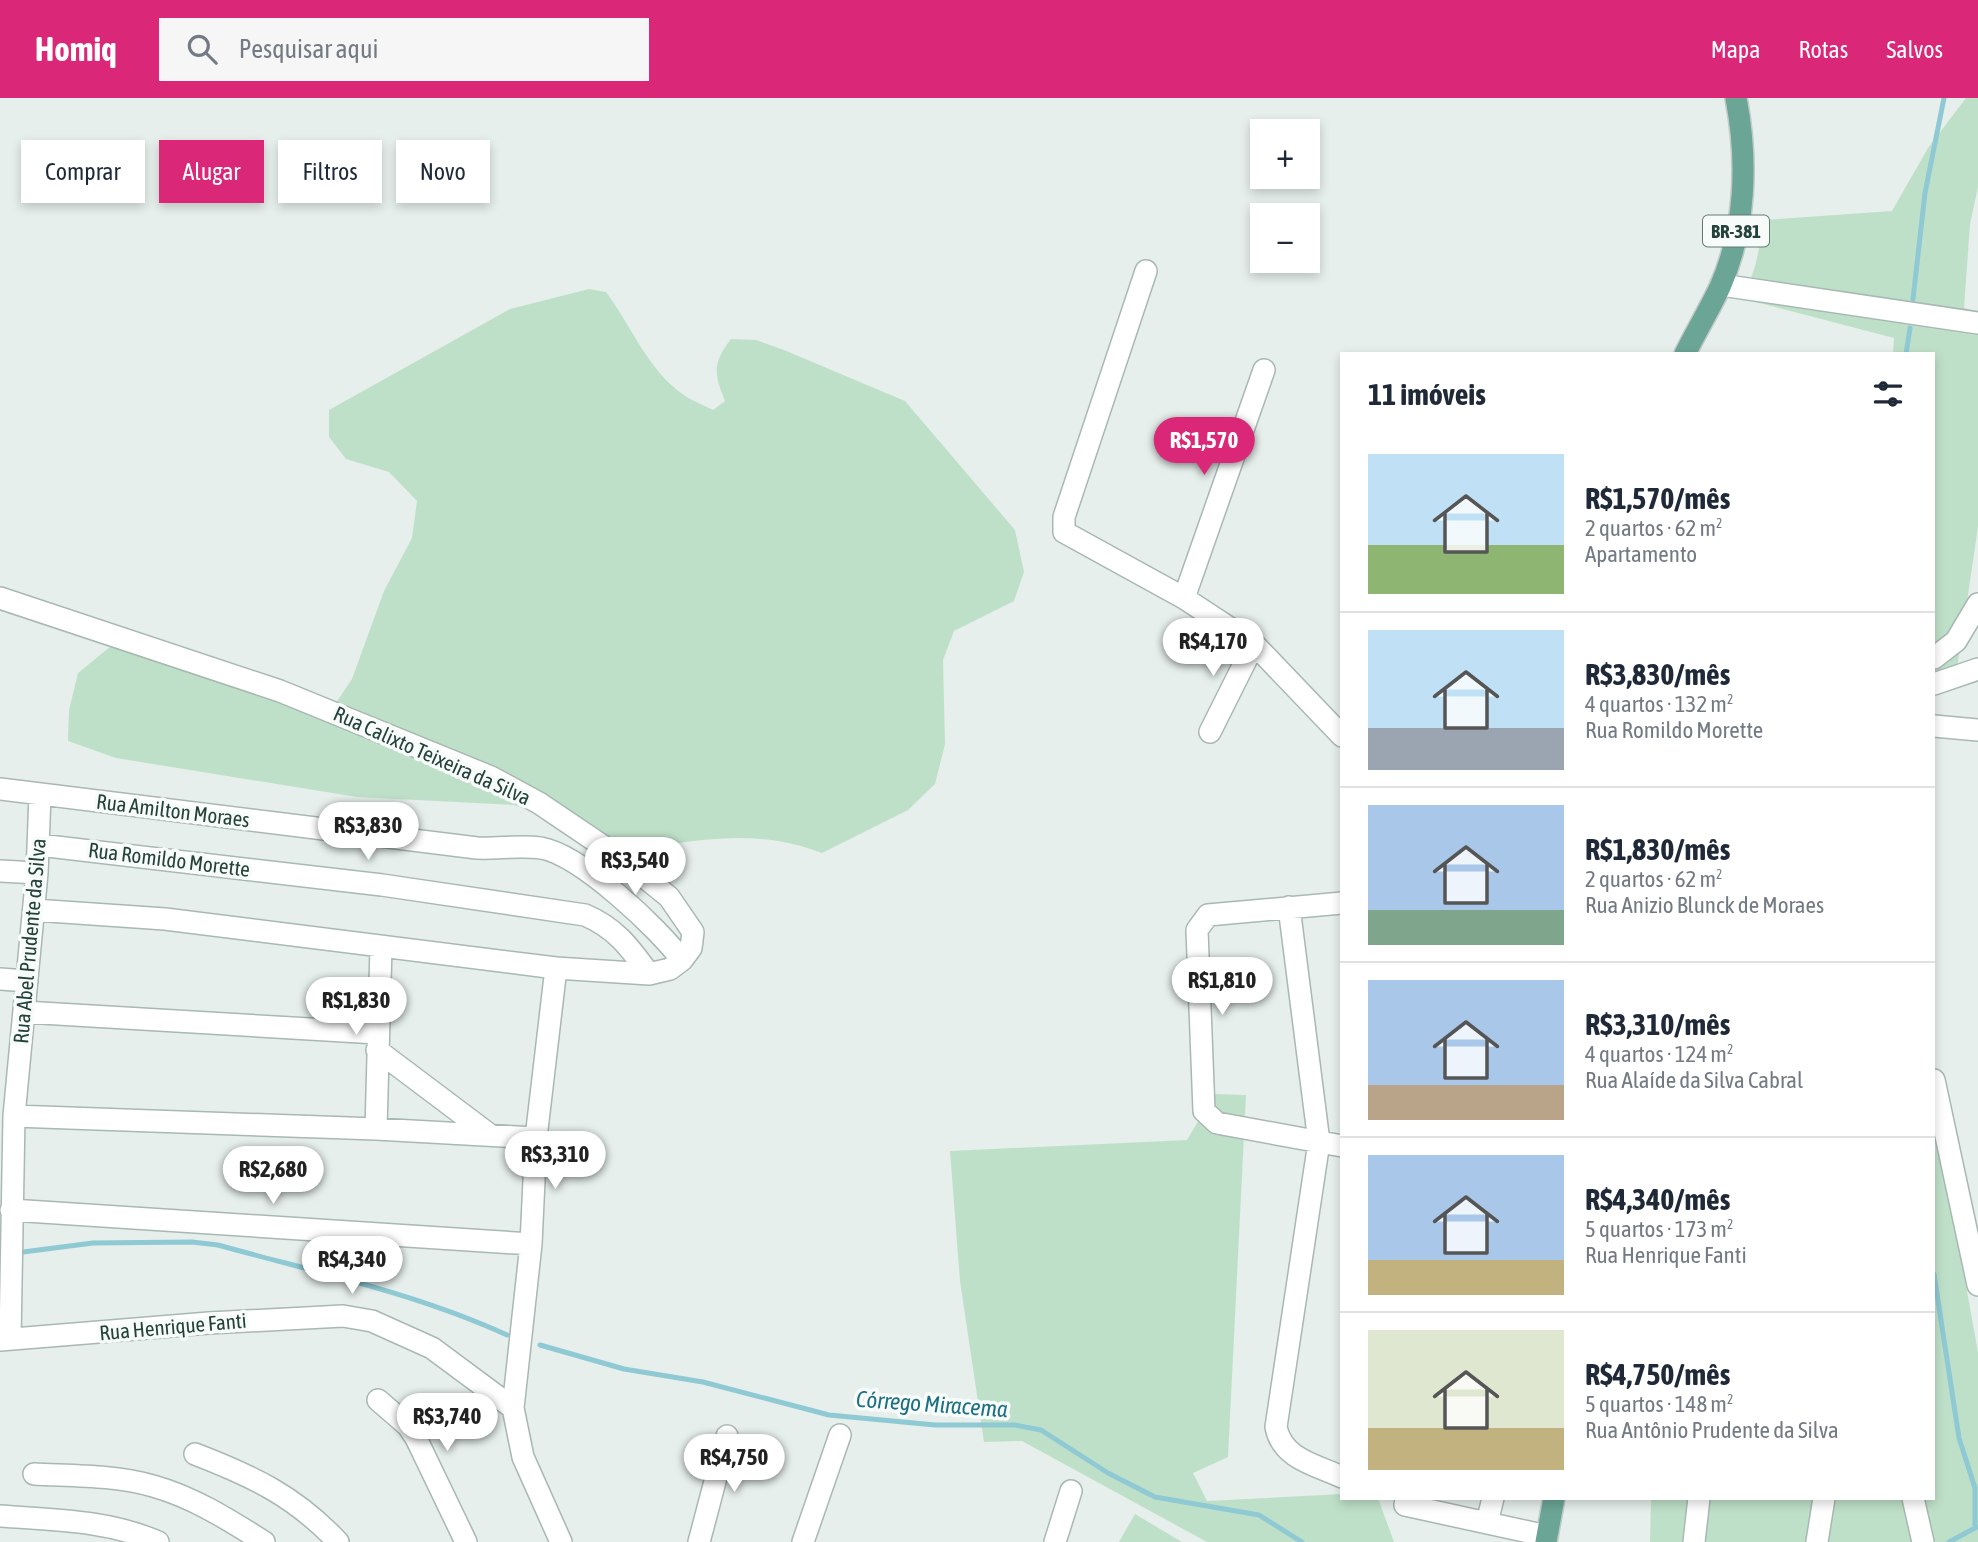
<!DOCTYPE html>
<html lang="pt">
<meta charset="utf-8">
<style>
body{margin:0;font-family:"Asap Condensed",sans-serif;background:#f6f6f7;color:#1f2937;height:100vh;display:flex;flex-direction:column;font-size:26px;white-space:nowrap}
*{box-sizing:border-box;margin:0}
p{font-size:23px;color:#747a83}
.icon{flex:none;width:38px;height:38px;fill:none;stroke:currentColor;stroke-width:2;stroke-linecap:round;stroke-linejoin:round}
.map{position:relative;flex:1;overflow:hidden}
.side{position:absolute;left:1340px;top:254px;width:595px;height:1148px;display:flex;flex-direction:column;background:#fff;border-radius:0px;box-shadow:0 4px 10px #0003}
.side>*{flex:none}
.hud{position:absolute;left:21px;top:42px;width:665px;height:63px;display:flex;gap:14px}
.buttons{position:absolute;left:1250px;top:21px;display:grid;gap:14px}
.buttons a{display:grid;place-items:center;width:70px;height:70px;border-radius:0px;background:#fff;box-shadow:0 4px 10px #0003;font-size:35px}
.price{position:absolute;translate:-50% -60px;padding:0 16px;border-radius:24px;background:#fff;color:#222;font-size:23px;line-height:46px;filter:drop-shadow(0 2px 4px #0008)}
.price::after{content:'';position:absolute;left:50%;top:42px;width:21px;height:16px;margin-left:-10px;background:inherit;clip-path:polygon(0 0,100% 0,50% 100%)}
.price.on{background:#db2777;color:#fff}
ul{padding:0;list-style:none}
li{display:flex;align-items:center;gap:21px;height:175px;padding:0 28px}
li+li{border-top:2px solid #e0e1e3}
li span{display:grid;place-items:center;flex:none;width:196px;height:140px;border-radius:0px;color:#555}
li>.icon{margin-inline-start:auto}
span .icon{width:84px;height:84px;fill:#fffc;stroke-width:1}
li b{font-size:30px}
h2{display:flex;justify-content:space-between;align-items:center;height:84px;padding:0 28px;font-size:30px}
.pill{padding:0 24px;border-radius:0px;background:#fff;box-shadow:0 4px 10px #0003;font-size:24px;line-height:63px}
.pill.on{background:#db2777;color:#fff}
header{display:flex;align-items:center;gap:42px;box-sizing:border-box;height:98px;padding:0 35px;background:#db2777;color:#fff}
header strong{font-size:33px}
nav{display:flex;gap:38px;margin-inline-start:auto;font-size:24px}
.search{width:490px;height:63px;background:#f6f6f7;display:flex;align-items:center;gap:18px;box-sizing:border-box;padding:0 24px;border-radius:0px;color:#747a83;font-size:26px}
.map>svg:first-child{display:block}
</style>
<header>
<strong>Homiq</strong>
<div class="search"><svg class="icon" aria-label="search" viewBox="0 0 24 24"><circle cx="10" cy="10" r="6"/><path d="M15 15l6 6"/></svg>Pesquisar aqui</div>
<nav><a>Mapa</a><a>Rotas</a><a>Salvos</a></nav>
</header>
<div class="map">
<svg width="1978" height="1444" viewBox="0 0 1978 1444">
<rect width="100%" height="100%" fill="#e6efeb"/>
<path fill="#bfe0c8" d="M1966 0H1978V89L1970 126 1964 210 1978 214V429L1955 584 1934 594V256L1893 255 1894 240 1744 201 1756 165 1765 122 1892 113 1928 50Z
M589 191 606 194C631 227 648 273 684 297 692 303 704 307 713 312L725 303C714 275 712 266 731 241L756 242 784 252 905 303 1015 432 1024 474 1014 503 954 533 943 562 945 646 935 686 908 712 822 755C749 727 688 745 614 754L583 731 514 707 357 699 116 660 68 643 69 612 78 575 111 548 155 550 332 611 352 581 384 493 412 440 417 403 389 374 346 361 329 339V312L510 211Z
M1214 996 1246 997 1228 1359 1193 1375 1207 1403 1342 1396V1400H1378L1394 1444H1207L1022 1343 984 1344 960 1183 950 1053 1187 1042Z
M1934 1012 1978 1254V1444H1650L1651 1400H1934Z
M1135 1416 1182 1444H1119Z"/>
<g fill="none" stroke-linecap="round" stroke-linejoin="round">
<path stroke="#8ec9d4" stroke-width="5" d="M1913 201 1925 95 1944 0
M1906 256 1910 230
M23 1154 93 1145 192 1144 218 1147C315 1174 415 1195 507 1237
M1934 1176 1959 1340 1975 1390V1430
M540 1247 624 1271 703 1284 829 1317 935 1327H1015L1041 1332 1108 1375 1155 1399 1259 1417 1302 1444
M1949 1444 1977 1429"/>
<defs>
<path id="minor" d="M1146 173 1064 419V434L1184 500 1254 546 1342 638
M1721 187 1978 225
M0 500 280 593 491 679 539 705 622 761 669 799 693 834 691 850 682 862 670 871 649 876 556 870 165 821 34 812
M1184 500 1264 272
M1934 560 1956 543 1978 506
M1934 586 1978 571
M1934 628 1978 632
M1210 634 1254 546
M0 691 477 750C497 751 521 747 541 750 581 757 658 830 682 862
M39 747 382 787 585 817C616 830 630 850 649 876
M0 773 37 775
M1342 805 1208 817 1197 832 1204 1013 1217 1025 1342 1048
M1289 809 1319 1044 1276 1329C1282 1361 1316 1367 1342 1379
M0 881 27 883
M24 914 377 935
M377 952 490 1037
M1934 982 1978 1187
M14 1018 376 1031 536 1040
M376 1031 381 849
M11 1112 531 1146
M10 1241 14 1018 37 775 40 697
M0 1242 209 1225 343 1218 372 1223 432 1250 513 1310 523 1359 561 1444
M378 1302 408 1328 416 1340 466 1444
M513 1310 531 1146 536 1040 556 870
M195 1356C252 1378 295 1398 338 1444
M34 1376C73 1378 116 1377 153 1388 193 1399 229 1422 264 1444
M1406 1400 1405 1407 1547 1438
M1913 1400 1923 1444
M0 1418C54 1422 107 1422 158 1444
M1487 1425 1493 1400
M699 1444 727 1338
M803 1444 840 1337
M1055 1444 1071 1393
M1694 1444 1699 1400
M1817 1444 1824 1400"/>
<path id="major" d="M1685 256C1696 234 1709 212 1720 189 1746 130 1748 63 1736 0
M1546 1444 1554 1400"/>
</defs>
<use href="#minor" stroke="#a8b8b2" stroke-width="24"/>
<use href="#major" stroke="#c2cac8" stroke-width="24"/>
<use href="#minor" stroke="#fff" stroke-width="21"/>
<use href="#major" stroke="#6aa596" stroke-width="21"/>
</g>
<g text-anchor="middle" stroke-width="7" stroke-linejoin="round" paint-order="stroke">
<rect fill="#f7fbf9" stroke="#637a73" stroke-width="2" x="1703" y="117.5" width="66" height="31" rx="5"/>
<g font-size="19" font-weight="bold" fill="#24423a">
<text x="1736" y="140">BR-381</text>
</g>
<g font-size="21" fill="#24423a" stroke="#f7fbf9">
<text transform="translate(432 658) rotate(24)" y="7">Rua Calixto Teixeira da Silva</text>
<text transform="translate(173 713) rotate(7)" y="7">Rua Amilton Moraes</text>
<text transform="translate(169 762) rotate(7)" y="7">Rua Romildo Morette</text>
<text transform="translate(30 843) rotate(-85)" y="7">Rua Abel Prudente da Silva</text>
<text transform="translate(173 1229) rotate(-5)" y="7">Rua Henrique Fanti</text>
</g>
<g font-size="23" font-style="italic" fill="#1c6f80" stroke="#f7fbf9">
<text transform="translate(932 1306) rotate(4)" y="8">Córrego Miracema</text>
</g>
</g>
</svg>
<div class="buttons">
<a>+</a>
<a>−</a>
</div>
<b class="price on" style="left:1204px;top:379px">R$1,570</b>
<b class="price" style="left:1213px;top:580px">R$4,170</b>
<b class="price" style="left:368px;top:764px">R$3,830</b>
<b class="price" style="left:635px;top:799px">R$3,540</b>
<b class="price" style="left:1222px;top:919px">R$1,810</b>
<b class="price" style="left:356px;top:939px">R$1,830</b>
<b class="price" style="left:555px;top:1093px">R$3,310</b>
<b class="price" style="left:273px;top:1108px">R$2,680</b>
<b class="price" style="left:352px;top:1198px">R$4,340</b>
<b class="price" style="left:447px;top:1355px">R$3,740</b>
<b class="price" style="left:734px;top:1396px">R$4,750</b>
<div class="hud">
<a class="pill">Comprar</a>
<a class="pill on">Alugar</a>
<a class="pill">Filtros</a>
<a class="pill">Novo</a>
</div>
<section class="side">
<h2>11 imóveis<svg class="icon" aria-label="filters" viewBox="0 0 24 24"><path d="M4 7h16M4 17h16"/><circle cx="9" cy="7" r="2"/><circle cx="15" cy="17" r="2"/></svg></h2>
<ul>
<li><span style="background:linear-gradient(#bfe0f5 65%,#8fb573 0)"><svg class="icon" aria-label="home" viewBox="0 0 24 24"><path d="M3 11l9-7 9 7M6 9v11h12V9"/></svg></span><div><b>R$1,570/mês</b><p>2 quartos · 62 m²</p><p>Apartamento</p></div></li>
<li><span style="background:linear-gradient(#bfe0f5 70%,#9aa5b1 0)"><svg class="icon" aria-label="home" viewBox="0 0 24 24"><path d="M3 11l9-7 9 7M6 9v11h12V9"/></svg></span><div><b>R$3,830/mês</b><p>4 quartos · 132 m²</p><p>Rua Romildo Morette</p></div></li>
<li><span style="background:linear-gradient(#a9c7e8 75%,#7fa58c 0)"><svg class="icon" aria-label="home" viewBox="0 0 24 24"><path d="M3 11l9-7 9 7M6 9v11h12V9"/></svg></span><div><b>R$1,830/mês</b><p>2 quartos · 62 m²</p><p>Rua Anizio Blunck de Moraes</p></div></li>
<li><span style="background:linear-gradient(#a9c7e8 75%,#b9a48a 0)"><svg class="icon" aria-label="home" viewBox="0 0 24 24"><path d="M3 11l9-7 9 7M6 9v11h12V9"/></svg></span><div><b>R$3,310/mês</b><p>4 quartos · 124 m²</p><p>Rua Alaíde da Silva Cabral</p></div></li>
<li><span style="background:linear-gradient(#a9c7e8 75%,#c2b280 0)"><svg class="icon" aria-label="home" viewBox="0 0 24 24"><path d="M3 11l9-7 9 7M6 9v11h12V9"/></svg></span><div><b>R$4,340/mês</b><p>5 quartos · 173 m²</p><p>Rua Henrique Fanti</p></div></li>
<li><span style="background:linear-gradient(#dfe7d0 70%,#c2b280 0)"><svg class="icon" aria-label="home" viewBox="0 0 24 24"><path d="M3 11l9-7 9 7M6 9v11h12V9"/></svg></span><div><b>R$4,750/mês</b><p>5 quartos · 148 m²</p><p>Rua Antônio Prudente da Silva</p></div></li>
</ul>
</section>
</div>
